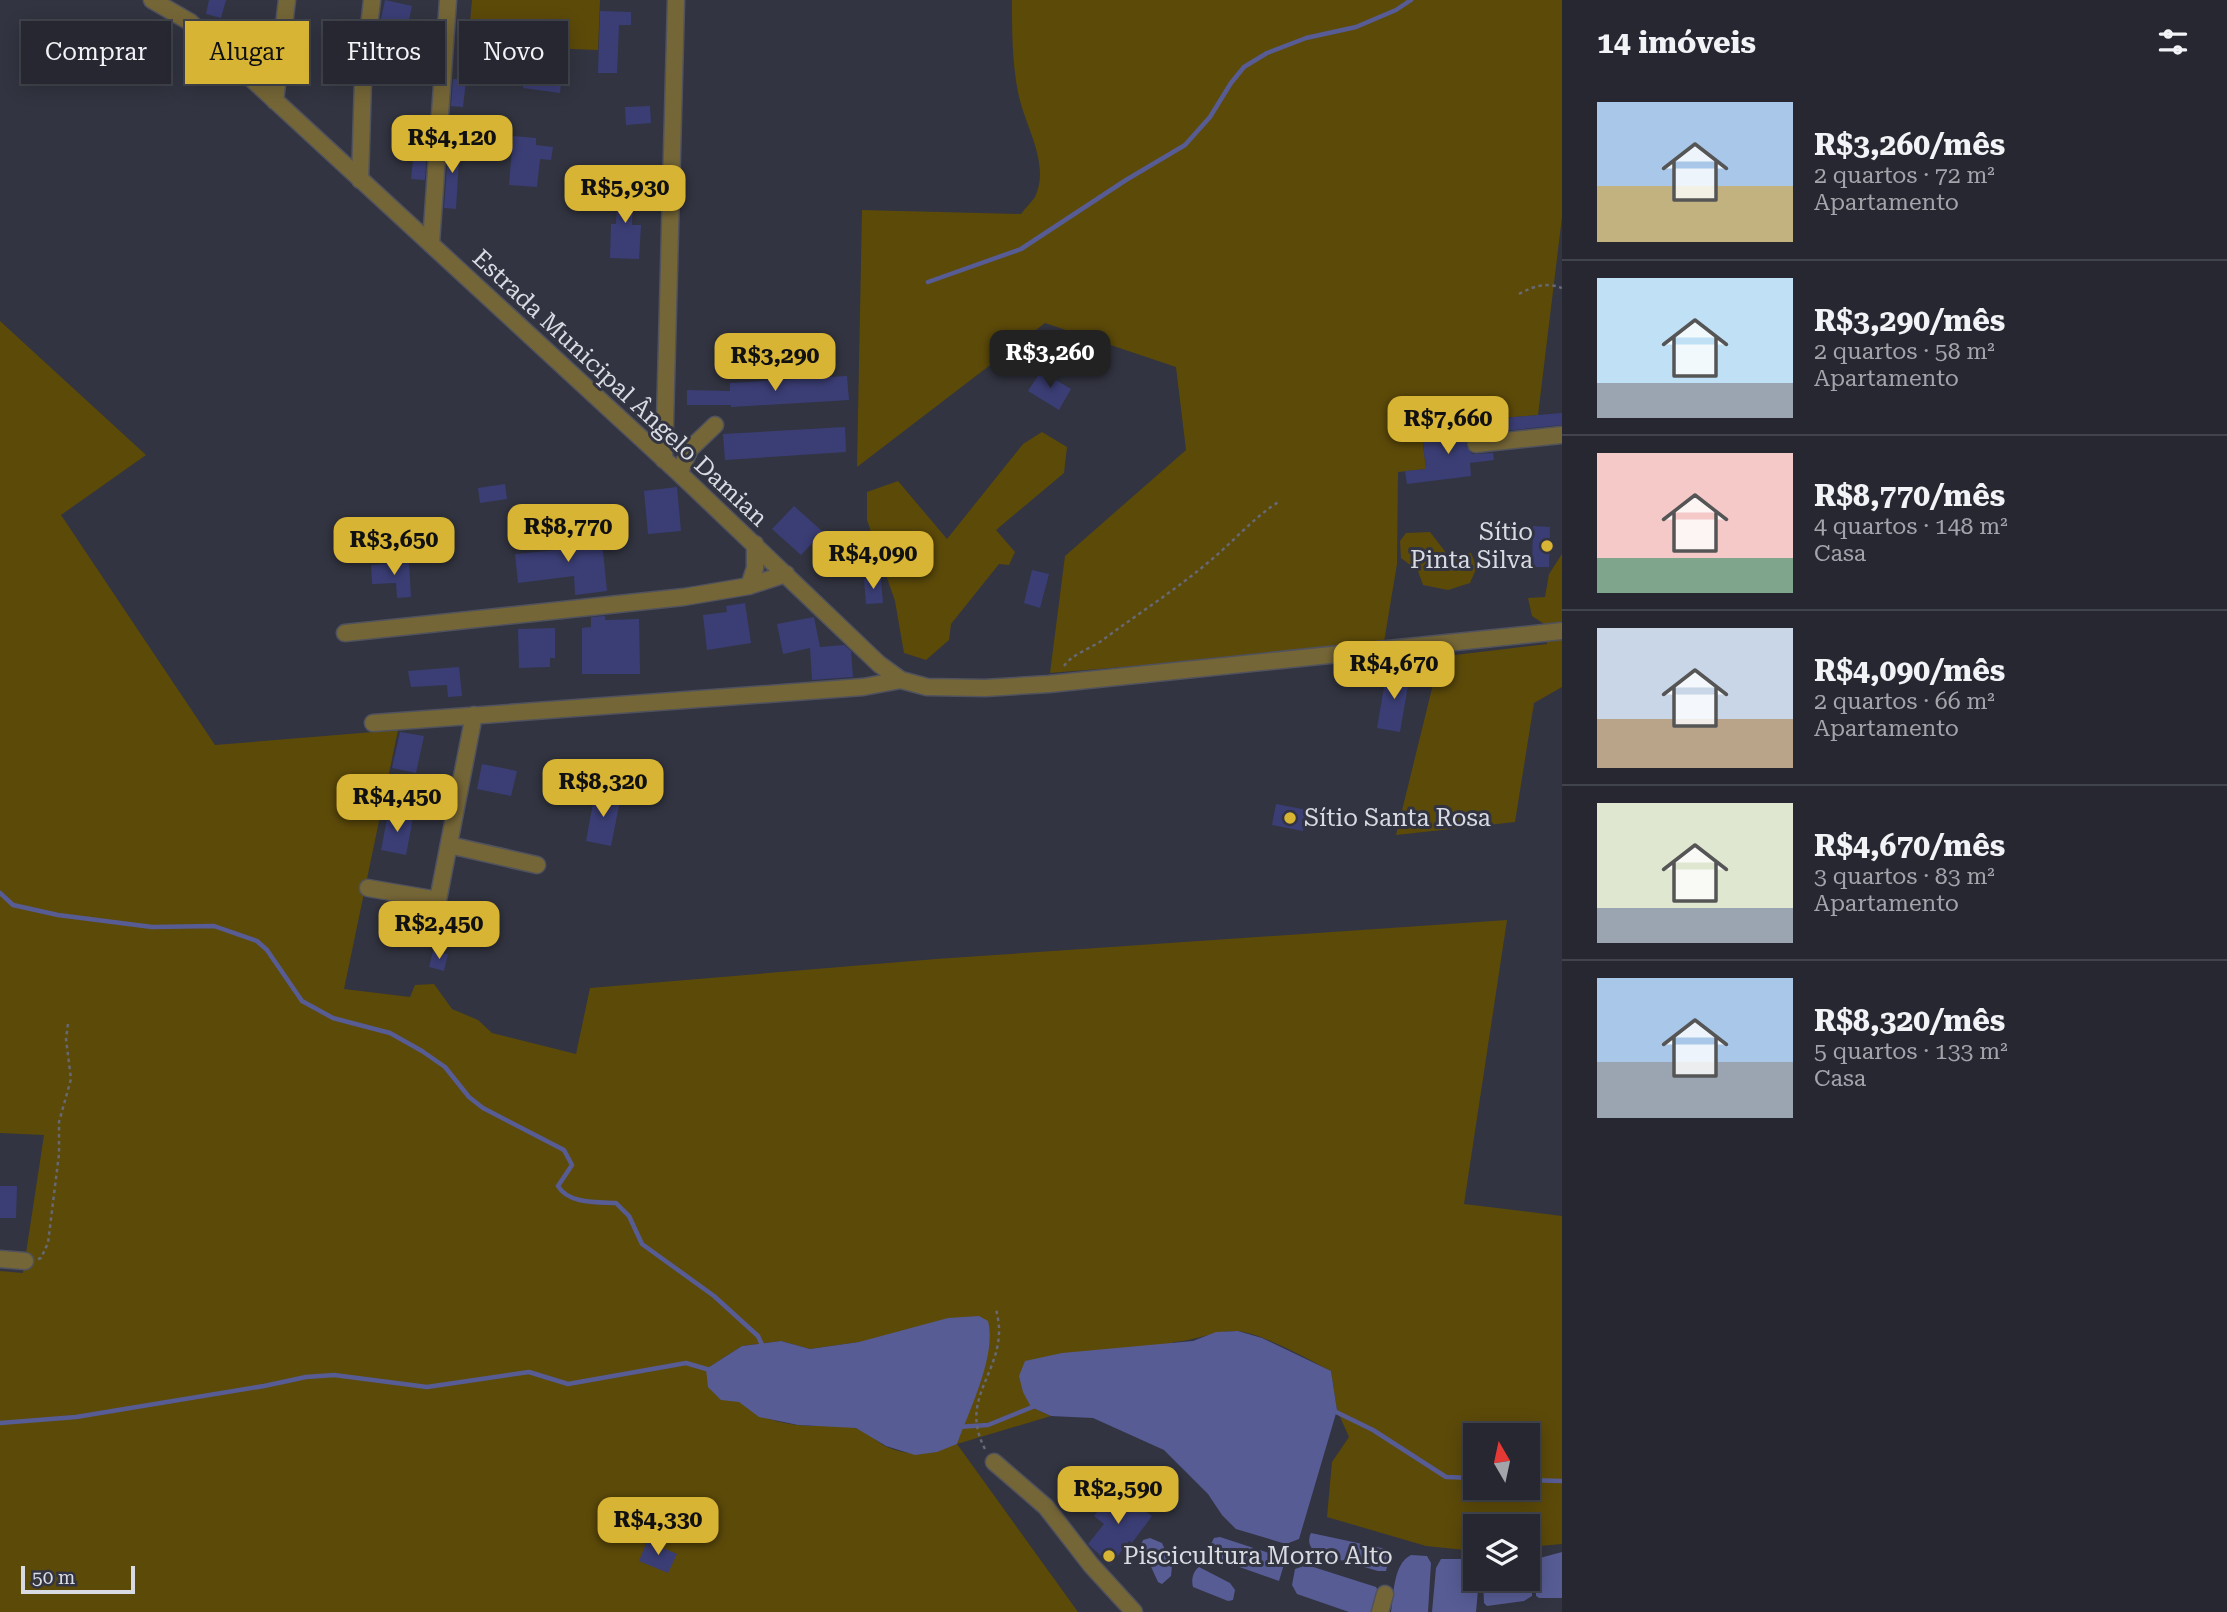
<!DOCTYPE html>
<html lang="pt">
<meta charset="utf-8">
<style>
body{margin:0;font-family:"Roboto Serif",serif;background:#2e2f39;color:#f1f3f6;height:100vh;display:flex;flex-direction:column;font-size:26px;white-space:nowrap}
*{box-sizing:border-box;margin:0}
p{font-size:23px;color:#a4a5ab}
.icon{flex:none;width:38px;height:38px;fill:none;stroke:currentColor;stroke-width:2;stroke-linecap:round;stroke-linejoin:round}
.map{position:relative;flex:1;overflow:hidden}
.side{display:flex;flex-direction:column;background:#262731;width:665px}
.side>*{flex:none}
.hud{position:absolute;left:21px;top:21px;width:665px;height:63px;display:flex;gap:14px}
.needle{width:46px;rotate:351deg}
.controls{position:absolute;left:1463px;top:1423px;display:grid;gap:14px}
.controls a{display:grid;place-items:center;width:77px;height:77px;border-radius:0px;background:#262731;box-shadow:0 4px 18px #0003,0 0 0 2px #42444d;font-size:35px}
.scale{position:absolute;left:21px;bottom:18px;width:114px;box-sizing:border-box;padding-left:7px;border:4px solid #d9dbe3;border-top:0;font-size:19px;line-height:24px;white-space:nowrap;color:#d9dbe3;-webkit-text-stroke:5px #323441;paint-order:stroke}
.price{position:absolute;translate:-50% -60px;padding:0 16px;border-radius:14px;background:#d8b434;color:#111;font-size:23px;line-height:46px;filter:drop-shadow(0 2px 4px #0008)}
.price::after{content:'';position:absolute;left:50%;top:42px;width:21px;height:16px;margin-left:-10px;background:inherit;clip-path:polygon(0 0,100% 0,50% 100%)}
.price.active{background:#222;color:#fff}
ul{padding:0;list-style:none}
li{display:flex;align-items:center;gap:21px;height:175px;padding:0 35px}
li+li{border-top:2px solid #42444d}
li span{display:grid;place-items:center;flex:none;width:196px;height:140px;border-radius:0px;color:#555}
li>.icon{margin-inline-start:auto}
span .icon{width:84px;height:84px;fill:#fffc;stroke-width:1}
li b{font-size:30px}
h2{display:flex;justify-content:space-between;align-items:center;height:84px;padding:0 35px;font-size:30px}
.chip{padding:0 24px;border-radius:0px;background:#262731;box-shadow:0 4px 18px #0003,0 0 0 2px #42444d;font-size:24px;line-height:63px}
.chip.active{background:#d8b434;color:#111}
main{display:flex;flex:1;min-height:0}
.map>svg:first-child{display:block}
</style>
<main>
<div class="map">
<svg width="1562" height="1612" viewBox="0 0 1562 1612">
<rect width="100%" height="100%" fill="#323441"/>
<path fill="#5c4a09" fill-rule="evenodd" d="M472 0H600L598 50 468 45Z
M1012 0H1562V217L1538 415 1492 419V425L1422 435 1426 469 1398 472 1397 564 1384 642 1220 659 1050 673 1065 556 1186 450 1176 367 1045 323 857 467 862 210 1021 214C1025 208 1031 203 1035 197 1051 163 1024 125 1018 92 1012 61 1012 31 1012 0Z
M0 321 146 455 61 515 215 745 398 730 344 989 410 997 415 985 434 984 452 1009 478 1020 492 1033 576 1054 590 988 936 959 1507 920 1464 1204 1562 1216V1544L1528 1547V1526H1475V1551L1426 1546 1327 1517 1332 1462 1349 1437 1337 1410 1331 1371C1307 1359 1259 1331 1234 1331 1213 1331 1195 1341 1174 1342L1031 1407 1051 1416 957 1444 1078 1612H0V1271L23 1273 44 1135 0 1133ZM781 1341 810 1349 859 1342 981 1379 957 1443C932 1454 911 1458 885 1446 876 1441 868 1433 858 1429 845 1424 824 1426 810 1426 755 1423 743 1406 706 1369L742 1346ZM1475 1435H1528V1488H1475Z
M1042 432 1067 447 1064 473 996 530 1015 552 1009 565 999 564 951 624 949 640 926 660 904 653 895 601 867 520V492L898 481 947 539 1023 444Z
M1430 532 1447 554 1471 553 1477 567 1470 583 1448 590 1423 585 1418 571 1401 558 1400 541 1406 533Z
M1562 554V687L1534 703 1515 822 1396 835 1437 668 1445 660 1455 655 1547 644 1544 624 1532 616 1528 598 1545 597 1549 574Z"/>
<path fill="#575c95" d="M979 1316 988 1321C997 1355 969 1411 957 1444L937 1452 915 1455 886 1446 856 1428 798 1425 759 1417 739 1402 721 1400 708 1387 706 1369 742 1346 781 1341 810 1349 859 1342 948 1318Z
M1238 1331 1262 1338 1331 1371 1337 1410 1299 1539 1286 1544 1236 1529 1222 1515 1208 1494 1164 1450 1093 1418 1051 1416 1031 1407 1023 1392 1019 1376 1025 1361 1062 1353 1193 1341 1216 1332Z
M1311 1533 1386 1549 1389 1559 1386 1571H1378L1316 1553C1310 1547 1307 1542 1311 1533Z
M1220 1537 1284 1558 1285 1561 1279 1581 1211 1557 1210 1546 1214 1538Z
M1150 1538 1162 1543 1172 1566 1171 1576 1162 1584 1158 1582 1141 1545 1143 1540Z
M1562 1552V1598H1539L1536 1596V1559Z
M1411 1555 1427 1556 1431 1563 1428 1612H1391C1394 1594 1393 1564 1411 1555Z
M1528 1558 1532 1562V1596L1524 1601 1487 1606 1484 1603 1483 1579 1528 1578Z
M1441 1559H1473L1475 1561V1578L1479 1579 1476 1612H1432L1436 1568Z
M1307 1565 1376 1587 1379 1593 1375 1612H1349L1297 1594 1292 1585 1295 1569Z
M1199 1567 1230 1583 1235 1590 1233 1600 1228 1601 1193 1587C1191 1580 1193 1571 1199 1567Z"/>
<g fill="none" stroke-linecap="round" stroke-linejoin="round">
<path stroke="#575c95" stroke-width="4.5" d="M928 282 1021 249 1126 180 1185 145 1210 117 1231 83 1244 67 1267 53 1306 38 1356 27 1396 10 1411 0
M0 893 13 905 58 915 152 927 214 926 257 941 267 950 302 1001 333 1018 390 1033 422 1051 445 1067 469 1097 483 1108 564 1150 572 1165 558 1186C568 1204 598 1202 616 1203L629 1216 642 1244 714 1296 758 1336 763 1347
M1332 1410 1373 1430 1446 1477 1475 1478
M0 1423 76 1417 264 1386 306 1377 334 1375 427 1387 529 1372 568 1384 686 1363 710 1370
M957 1427 988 1425 1035 1406
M1528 1480 1562 1481"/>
</g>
<path fill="#3b3e75" d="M209 0H226L221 18 206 14Z
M385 0 412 6 407 29 380 23Z
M600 11 631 12V25H619L617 73H598Z
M525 70 562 75 560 93 523 88Z
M453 79 466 80 463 107 451 106Z
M650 106 651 123 626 125 625 107Z
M416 129 428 130 425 180 411 179Z
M513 136 536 138V145L553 147 551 160 540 159 537 187 509 185Z
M449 141 460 142 456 209 444 208Z
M618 180 634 181 632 225H641L639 259 610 258 611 224H616Z
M1041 371 1071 389 1059 410 1028 391Z
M847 376 849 400 731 407V405H687V390L730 391V383Z
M1562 413V425L1493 432 1492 419Z
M1490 426V432L1469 436 1466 446 1472 454 1493 453 1494 460 1470 463 1471 476 1407 484 1405 471 1426 469 1422 435Z
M845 427 846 452 725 460 723 434Z
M505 484 507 499 480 503 478 488Z
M677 487 681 531 648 534 644 491Z
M794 506 823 532 801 555 772 529Z
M1533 526 1550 527 1549 567H1532Z
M601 532 607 591 575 595 574 576 518 583 515 554 568 549 566 535Z
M409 562 411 597 397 598 396 583 372 584 371 565Z
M1032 570 1049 574 1040 608 1024 603Z
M864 579H881L883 603 866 604Z
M745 603 751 643 707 650 703 615 727 612 726 606Z
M605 616V620L639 619 640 674H582V628L591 627V617Z
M814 617 820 647 844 645 851 651 853 677 812 680 810 648 783 654 777 624Z
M555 628V658H550V667L519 668 518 629Z
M459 667 462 696 448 697 447 685 411 687 408 671Z
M1387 670 1410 674 1400 732 1377 728Z
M400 732 424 736 416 773 392 768Z
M482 764 517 771 511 796 477 789Z
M595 792 621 796 611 846 586 841Z
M1276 804 1307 810 1303 831 1272 825Z
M388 814 413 818 406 855 381 850Z
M433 951 448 954 444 971 429 967Z
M0 1186H17L16 1218H0Z
M1113 1489 1152 1516 1132 1543 1129 1541 1111 1565 1088 1544 1104 1524 1094 1516Z
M647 1541 677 1554 668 1573 639 1561Z"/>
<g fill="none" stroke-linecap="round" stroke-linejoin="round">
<defs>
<path id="minor" d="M152 0 190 22 679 473 879 664 901 680 927 687 985 688 1049 684 1562 631
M275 101 287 0
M360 180 363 80 372 0
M431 243 448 0
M1476 444 1562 435
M664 460 676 0
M679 473 690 449 715 425
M749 586 755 568V544
M345 633 684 597 749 586 786 574
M373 723 863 687 901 680
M449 845 537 865
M368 888 438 900 474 715
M0 1259 25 1261
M994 1462 1046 1507 1091 1565 1134 1612
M1380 1612 1385 1594"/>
</defs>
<use href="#minor" stroke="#50525e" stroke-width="19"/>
<path stroke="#666874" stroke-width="2.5" stroke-dasharray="3.5 3.5" stroke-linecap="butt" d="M1519 294C1533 286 1547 282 1562 288
M1064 666C1073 653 1091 649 1104 639 1139 613 1177 589 1211 560 1234 541 1254 517 1280 501
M38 1259 41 1258 48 1243 59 1154V1122L71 1079 66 1039 68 1024
M985 1449C959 1400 1000 1375 999 1329 999 1322 997 1315 996 1308"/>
<use href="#minor" stroke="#756637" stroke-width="16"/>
</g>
<g fill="#d8b434" stroke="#323441" stroke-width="2.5">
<circle cx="1547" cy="546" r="7"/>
<circle cx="1290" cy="818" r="7"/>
<circle cx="1109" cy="1556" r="7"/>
</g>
<g text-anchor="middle" stroke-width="6" stroke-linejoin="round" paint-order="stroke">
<g font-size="24" fill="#d9dbe3" stroke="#323441">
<text transform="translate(620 388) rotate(43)" y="8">Estrada Municipal Ângelo Damian</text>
</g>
<g font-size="24" fill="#d9dbe3" stroke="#323441" text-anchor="start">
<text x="1533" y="540" text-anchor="end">Sítio<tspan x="1533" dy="28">Pinta Silva</tspan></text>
<text x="1304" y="826">Sítio Santa Rosa</text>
<text x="1123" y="1564">Piscicultura Morro Alto</text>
</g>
</g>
</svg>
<div class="controls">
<a><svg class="needle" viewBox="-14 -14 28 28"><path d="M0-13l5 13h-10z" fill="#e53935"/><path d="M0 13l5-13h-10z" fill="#a4a5ab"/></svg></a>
<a><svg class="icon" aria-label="layers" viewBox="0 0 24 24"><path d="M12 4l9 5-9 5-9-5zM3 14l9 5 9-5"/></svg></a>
</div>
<div class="scale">50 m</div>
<b class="price" style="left:452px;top:175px">R$4,120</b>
<b class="price" style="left:625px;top:225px">R$5,930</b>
<b class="price active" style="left:1050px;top:390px">R$3,260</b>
<b class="price" style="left:775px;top:393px">R$3,290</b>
<b class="price" style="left:1448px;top:456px">R$7,660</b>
<b class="price" style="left:568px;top:564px">R$8,770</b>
<b class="price" style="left:394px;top:577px">R$3,650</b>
<b class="price" style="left:873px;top:591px">R$4,090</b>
<b class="price" style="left:1394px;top:701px">R$4,670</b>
<b class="price" style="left:603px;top:819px">R$8,320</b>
<b class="price" style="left:397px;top:834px">R$4,450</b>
<b class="price" style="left:439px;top:961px">R$2,450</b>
<b class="price" style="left:1118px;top:1526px">R$2,590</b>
<b class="price" style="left:658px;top:1557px">R$4,330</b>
<div class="hud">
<a class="chip">Comprar</a>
<a class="chip active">Alugar</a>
<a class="chip">Filtros</a>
<a class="chip">Novo</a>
</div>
</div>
<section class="side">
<h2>14 imóveis<svg class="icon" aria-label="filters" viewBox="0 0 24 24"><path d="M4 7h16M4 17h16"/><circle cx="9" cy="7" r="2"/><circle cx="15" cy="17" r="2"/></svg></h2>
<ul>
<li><span style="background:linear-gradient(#a9c7e8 60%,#c2b280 0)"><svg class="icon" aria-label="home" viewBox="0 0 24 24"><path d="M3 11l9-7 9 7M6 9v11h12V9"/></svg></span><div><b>R$3,260/mês</b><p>2 quartos · 72 m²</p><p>Apartamento</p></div></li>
<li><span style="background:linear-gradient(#bfe0f5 75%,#9aa5b1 0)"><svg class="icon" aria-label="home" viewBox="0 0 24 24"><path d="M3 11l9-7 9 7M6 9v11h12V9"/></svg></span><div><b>R$3,290/mês</b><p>2 quartos · 58 m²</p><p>Apartamento</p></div></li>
<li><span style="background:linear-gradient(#f6c9c9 75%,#7fa58c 0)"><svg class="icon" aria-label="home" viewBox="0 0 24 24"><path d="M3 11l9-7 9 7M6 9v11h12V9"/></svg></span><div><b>R$8,770/mês</b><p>4 quartos · 148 m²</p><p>Casa</p></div></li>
<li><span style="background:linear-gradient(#c9d6e8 65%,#b9a48a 0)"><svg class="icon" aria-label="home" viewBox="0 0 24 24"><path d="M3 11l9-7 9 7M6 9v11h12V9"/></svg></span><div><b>R$4,090/mês</b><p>2 quartos · 66 m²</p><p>Apartamento</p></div></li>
<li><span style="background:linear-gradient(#dfe7d0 75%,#9aa5b1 0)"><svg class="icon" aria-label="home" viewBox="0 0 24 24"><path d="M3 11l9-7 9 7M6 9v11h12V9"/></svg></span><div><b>R$4,670/mês</b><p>3 quartos · 83 m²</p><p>Apartamento</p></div></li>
<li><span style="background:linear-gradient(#a9c7e8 60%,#9aa5b1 0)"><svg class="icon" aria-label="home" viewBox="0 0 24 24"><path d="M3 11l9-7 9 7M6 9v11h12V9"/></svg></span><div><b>R$8,320/mês</b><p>5 quartos · 133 m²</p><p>Casa</p></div></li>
</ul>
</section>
</main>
